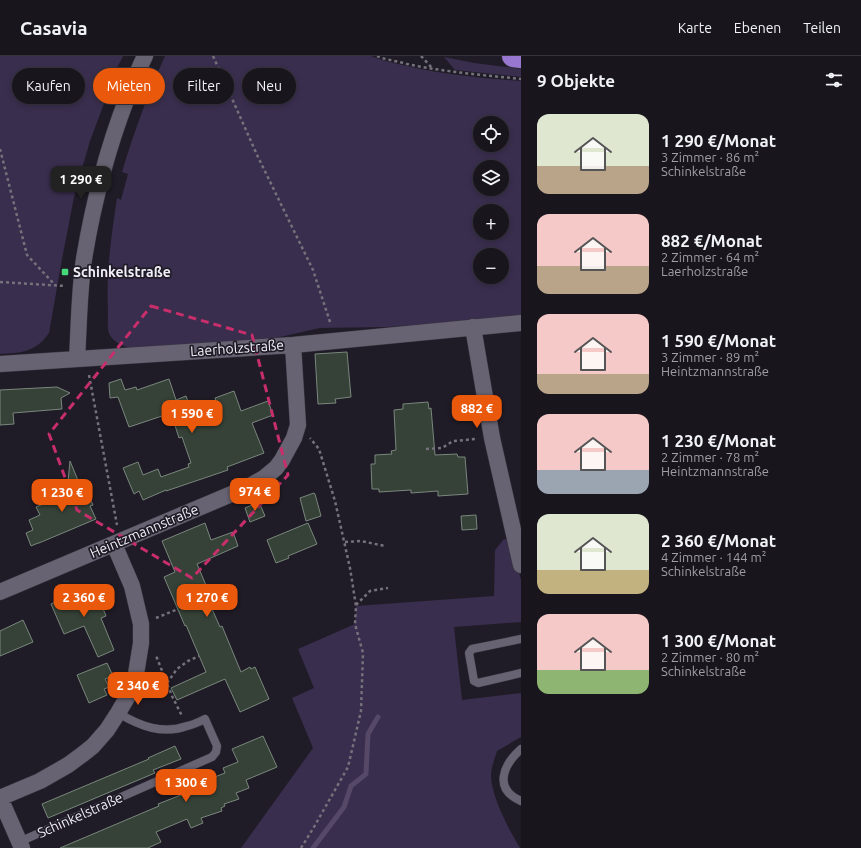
<!DOCTYPE html>
<html lang="de">
<meta charset="utf-8">
<style>
body{margin:0;font-family:Ubuntu,sans-serif;background:#211e26;color:#f1f3f6;height:100vh;display:flex;flex-direction:column;font-size:15px;white-space:nowrap}
*{box-sizing:border-box;margin:0}
p{font-size:13px;color:#9f9fa4}
.icon{flex:none;width:22px;height:22px;fill:none;stroke:currentColor;stroke-width:2;stroke-linecap:round;stroke-linejoin:round}
.map{position:relative;flex:1;overflow:hidden}
.details{display:flex;flex-direction:column;background:#18151d;width:340px}
.details>*{flex:none}
.guide{position:absolute;left:12px;top:12px;width:380px;height:36px;display:flex;gap:8px}
.controls{position:absolute;left:473px;top:60px;display:grid;gap:8px}
.controls a{display:grid;place-items:center;width:36px;height:36px;border-radius:50%;background:#18151d;box-shadow:0 2px 6px #0003,0 0 0 1px #36343b;font-size:20px}
.price{position:absolute;translate:-50% -34px;padding:0 9px;border-radius:8px;background:#ea580c;color:#fff;font-size:13px;line-height:26px;filter:drop-shadow(0 1px 2px #0008)}
.price::after{content:'';position:absolute;left:50%;top:24px;width:12px;height:9px;margin-left:-6px;background:inherit;clip-path:polygon(0 0,100% 0,50% 100%)}
.price.selected{background:#222;color:#fff}
ul{padding:0;list-style:none}
li{display:flex;align-items:center;gap:12px;height:100px;padding:0 16px}
li span{display:grid;place-items:center;flex:none;width:112px;height:80px;border-radius:12px;color:#555}
li>.icon{margin-inline-start:auto}
span .icon{width:48px;height:48px;fill:#fffc;stroke-width:1}
li b{font-size:17px}
h2{display:flex;justify-content:space-between;align-items:center;height:48px;padding:0 16px;font-size:17px}
.pill{padding:0 14px;border-radius:18px;background:#18151d;box-shadow:0 2px 6px #0003,0 0 0 1px #36343b;font-size:14px;line-height:36px}
.pill.selected{background:#ea580c;color:#fff}
header{display:flex;align-items:center;gap:24px;box-sizing:border-box;height:56px;padding:0 20px;background:#18151d;border-bottom:1px solid #36343b}
header strong{font-size:19px}
nav{display:flex;gap:22px;margin-inline-start:auto;font-size:14px}
main{display:flex;flex:1;min-height:0}
.map>svg:first-child{display:block}
</style>
<header>
<strong>Casavia</strong>
<nav><a>Karte</a><a>Ebenen</a><a>Teilen</a></nav>
</header>
<main>
<div class="map">
<svg width="521" height="792" viewBox="0 0 521 792">
<rect width="100%" height="100%" fill="#201c27"/>
<path fill="#392e4d" fill-rule="evenodd" d="M0 0H123L118 10 90 85 74 141 62 203 49 277C36 296 21 297 0 298Z
M165 0H371C383 5 395 7 407 10 445 19 483 22 521 25V261L387 271 320 272 271 283 131 292C123 290 113 287 109 277 107 272 108 262 108 256 106 217 111 181 117 142L121 144 128 118 122 116C134 76 148 38 165 0ZM480 67H502V89H480ZM480 111H502V133H480ZM480 155H502V177H480ZM480 199H502V221H480Z
M444 1 474 7 521 13V21L455 14Z
M504 483 511 485 521 524V566L454 571 462 644 521 637V681L497 695C495 702 491 712 491 719 491 740 509 774 520 792H241L313 692 292 642 314 632 298 593 355 568 356 550 494 540 495 494Z"/>
<g fill="none" stroke-linecap="round" stroke-linejoin="round">
<path stroke="#564867" stroke-width="5" d="M313 792 344 751 351 730 366 718 368 678 378 661"/>
</g>
<path fill="#364238" stroke="#79877c" d="M347 296 351 341 335 343 336 347 318 348 315 298Z
M121 323 125 334 136 331 137 334 169 323 176 344 186 340 193 360 218 352 215 342 234 335 241 355 268 345 273 359 252 367 264 397 227 411 228 414 166 435V434L143 444 139 435 134 438 123 412 138 406 143 419 158 413 161 421 189 411 188 408 191 407 182 381 179 382 171 357 129 371 118 341 110 342 109 327Z
M57 331 70 337 61 342 62 353 13 357 14 368 0 369V334Z
M428 346 429 353 431 352 435 399 457 398 458 401H465L468 438 438 440V435L411 437V434L379 436V433H372L371 408H375V399L392 398 391 395 396 394 394 354 403 353V348Z
M70 405 84 439 88 438 93 449 90 450 96 463 39 487H38L31 490 26 477 33 474 29 464 40 459 36 451 53 444V443L67 436Z
M314 437 315 438 321 460 306 465 300 442Z
M259 446 265 460 250 466 245 452Z
M476 459 477 473 462 474 461 460Z
M205 467 211 484 233 476 238 490 197 508 208 534 204 535 220 571 222 570 241 616 250 611 251 613 255 611 269 643 240 656 225 623 177 644 171 632 206 616 186 569 185 570 164 521 175 516 162 485Z
M308 467 317 488 288 500 289 502 276 507 267 484Z
M95 532 106 560 101 562 114 594 98 601 84 570 64 578 51 548 62 543 61 542 79 535 80 538Z
M23 564 33 586 0 600V575Z
M107 607 113 620 105 623 109 631 104 633 107 639 89 647 77 619Z
M263 680 277 711 246 724 249 732 236 737 239 743 224 748 225 750 221 752 222 755 201 762 203 767 191 772 187 763 156 776 161 786 148 792H60L159 750 158 748 209 728 207 724 225 717 223 712 238 706 232 693Z
M175 690 181 703 153 714 155 717 48 762 42 748 149 703 148 702Z"/>
<g fill="none" stroke-linecap="round" stroke-linejoin="round">
<defs>
<path id="lane" d="M521 583 472 593 469 597 474 625 478 627 521 617
M521 693C503 709 493 733 521 745
M19 786 212 701 216 696 217 690 205 663C199 666 193 669 187 670 162 679 140 670 118 657"/>
<path id="street" d="M473 271 492 382 521 509
M77 303C79 270 79 236 84 203 93 148 107 94 127 42 133 28 138 14 145 0
M0 308 293 289 521 267
M0 536 248 431 264 422 276 412 282 404 294 382 298 369 293 289
M0 742 40 725 68 709 83 698 93 690 107 674 118 657 128 640 136 618 141 587V568L132 530 114 488
M0 742 22 792"/>
<path id="highway" d="M513 0 521 1"/>
</defs>
<use href="#lane" stroke="#3c3943" stroke-width="9"/>
<use href="#street" stroke="#3c3943" stroke-width="17"/>
<use href="#highway" stroke="#3c3943" stroke-width="23"/>
<path stroke="#75727c" stroke-width="2.5" stroke-dasharray="3 3" stroke-linecap="butt" d="M213 0 258 101 313 214 331 269
M377 0C386 4 397 5 407 8 445 16 483 19 521 23
M421 0 433 13
M0 93 27 199 56 230
M0 226 65 230
M89 319 117 469
M426 393 442 392 453 385 476 383
M345 486 361 485 385 490
M356 549 370 535 388 532
M156 562 178 553
M156 601 157 602 172 640 182 660
M167 627 177 613 188 605 199 600
M301 792 314 771 348 711 361 655 363 597 355 568 356 550 350 512 335 445 319 393 310 382"/>
<use href="#lane" stroke="#686372" stroke-width="8"/>
<use href="#street" stroke="#686372" stroke-width="16"/>
<use href="#highway" stroke="#9877d0" stroke-width="22"/>
</g>
<path fill="none" stroke="#c72e6b" stroke-width="3" stroke-dasharray="8 5" stroke-linejoin="round" d="M151 250 252 279 288 419 192 522 77 454 49 378Z"/>
<rect fill="#46d77a" stroke="#201c27" stroke-width="1.5" x="61" y="212" width="8" height="8" rx="2"/>
<g text-anchor="middle" stroke-width="3.5" stroke-linejoin="round" paint-order="stroke">
<g font-size="14" font-weight="bold" fill="#f2eff8" stroke="#201c27" text-anchor="start">
<text x="73" y="221">Schinkelstraße</text>
</g>
<g font-size="14" fill="#f2eff8" stroke="#201c27">
<text transform="translate(237 292) rotate(-4)" y="5">Laerholzstraße</text>
<text transform="translate(144 475) rotate(-23)" y="5">Heintzmannstraße</text>
<text transform="translate(80 759) rotate(-24)" y="5">Schinkelstraße</text>
</g>
</g>
</svg>
<div class="controls">
<a><svg class="icon" aria-label="locate" viewBox="0 0 24 24"><circle cx="12" cy="12" r="6"/><path d="M12 2v4M12 18v4M2 12h4M18 12h4"/></svg></a>
<a><svg class="icon" aria-label="layers" viewBox="0 0 24 24"><path d="M12 4l9 5-9 5-9-5zM3 14l9 5 9-5"/></svg></a>
<a>+</a>
<a>−</a>
</div>
<b class="price selected" style="left:81px;top:144px">1 290 €</b>
<b class="price" style="left:477px;top:373px">882 €</b>
<b class="price" style="left:192px;top:378px">1 590 €</b>
<b class="price" style="left:255px;top:456px">974 €</b>
<b class="price" style="left:62px;top:457px">1 230 €</b>
<b class="price" style="left:84px;top:562px">2 360 €</b>
<b class="price" style="left:207px;top:562px">1 270 €</b>
<b class="price" style="left:138px;top:650px">2 340 €</b>
<b class="price" style="left:186px;top:747px">1 300 €</b>
<div class="guide">
<a class="pill">Kaufen</a>
<a class="pill selected">Mieten</a>
<a class="pill">Filter</a>
<a class="pill">Neu</a>
</div>
</div>
<section class="details">
<h2>9 Objekte<svg class="icon" aria-label="filters" viewBox="0 0 24 24"><path d="M4 7h16M4 17h16"/><circle cx="9" cy="7" r="2"/><circle cx="15" cy="17" r="2"/></svg></h2>
<ul>
<li><span style="background:linear-gradient(#dfe7d0 65%,#b9a48a 0)"><svg class="icon" aria-label="home" viewBox="0 0 24 24"><path d="M3 11l9-7 9 7M6 9v11h12V9"/></svg></span><div><b>1 290 €/Monat</b><p>3 Zimmer · 86 m²</p><p>Schinkelstraße</p></div></li>
<li><span style="background:linear-gradient(#f6c9c9 65%,#b9a48a 0)"><svg class="icon" aria-label="home" viewBox="0 0 24 24"><path d="M3 11l9-7 9 7M6 9v11h12V9"/></svg></span><div><b>882 €/Monat</b><p>2 Zimmer · 64 m²</p><p>Laerholzstraße</p></div></li>
<li><span style="background:linear-gradient(#f6c9c9 75%,#b9a48a 0)"><svg class="icon" aria-label="home" viewBox="0 0 24 24"><path d="M3 11l9-7 9 7M6 9v11h12V9"/></svg></span><div><b>1 590 €/Monat</b><p>3 Zimmer · 89 m²</p><p>Heintzmannstraße</p></div></li>
<li><span style="background:linear-gradient(#f6c9c9 70%,#9aa5b1 0)"><svg class="icon" aria-label="home" viewBox="0 0 24 24"><path d="M3 11l9-7 9 7M6 9v11h12V9"/></svg></span><div><b>1 230 €/Monat</b><p>2 Zimmer · 78 m²</p><p>Heintzmannstraße</p></div></li>
<li><span style="background:linear-gradient(#dfe7d0 70%,#c2b280 0)"><svg class="icon" aria-label="home" viewBox="0 0 24 24"><path d="M3 11l9-7 9 7M6 9v11h12V9"/></svg></span><div><b>2 360 €/Monat</b><p>4 Zimmer · 144 m²</p><p>Schinkelstraße</p></div></li>
<li><span style="background:linear-gradient(#f6c9c9 70%,#8fb573 0)"><svg class="icon" aria-label="home" viewBox="0 0 24 24"><path d="M3 11l9-7 9 7M6 9v11h12V9"/></svg></span><div><b>1 300 €/Monat</b><p>2 Zimmer · 80 m²</p><p>Schinkelstraße</p></div></li>
</ul>
</section>
</main>
